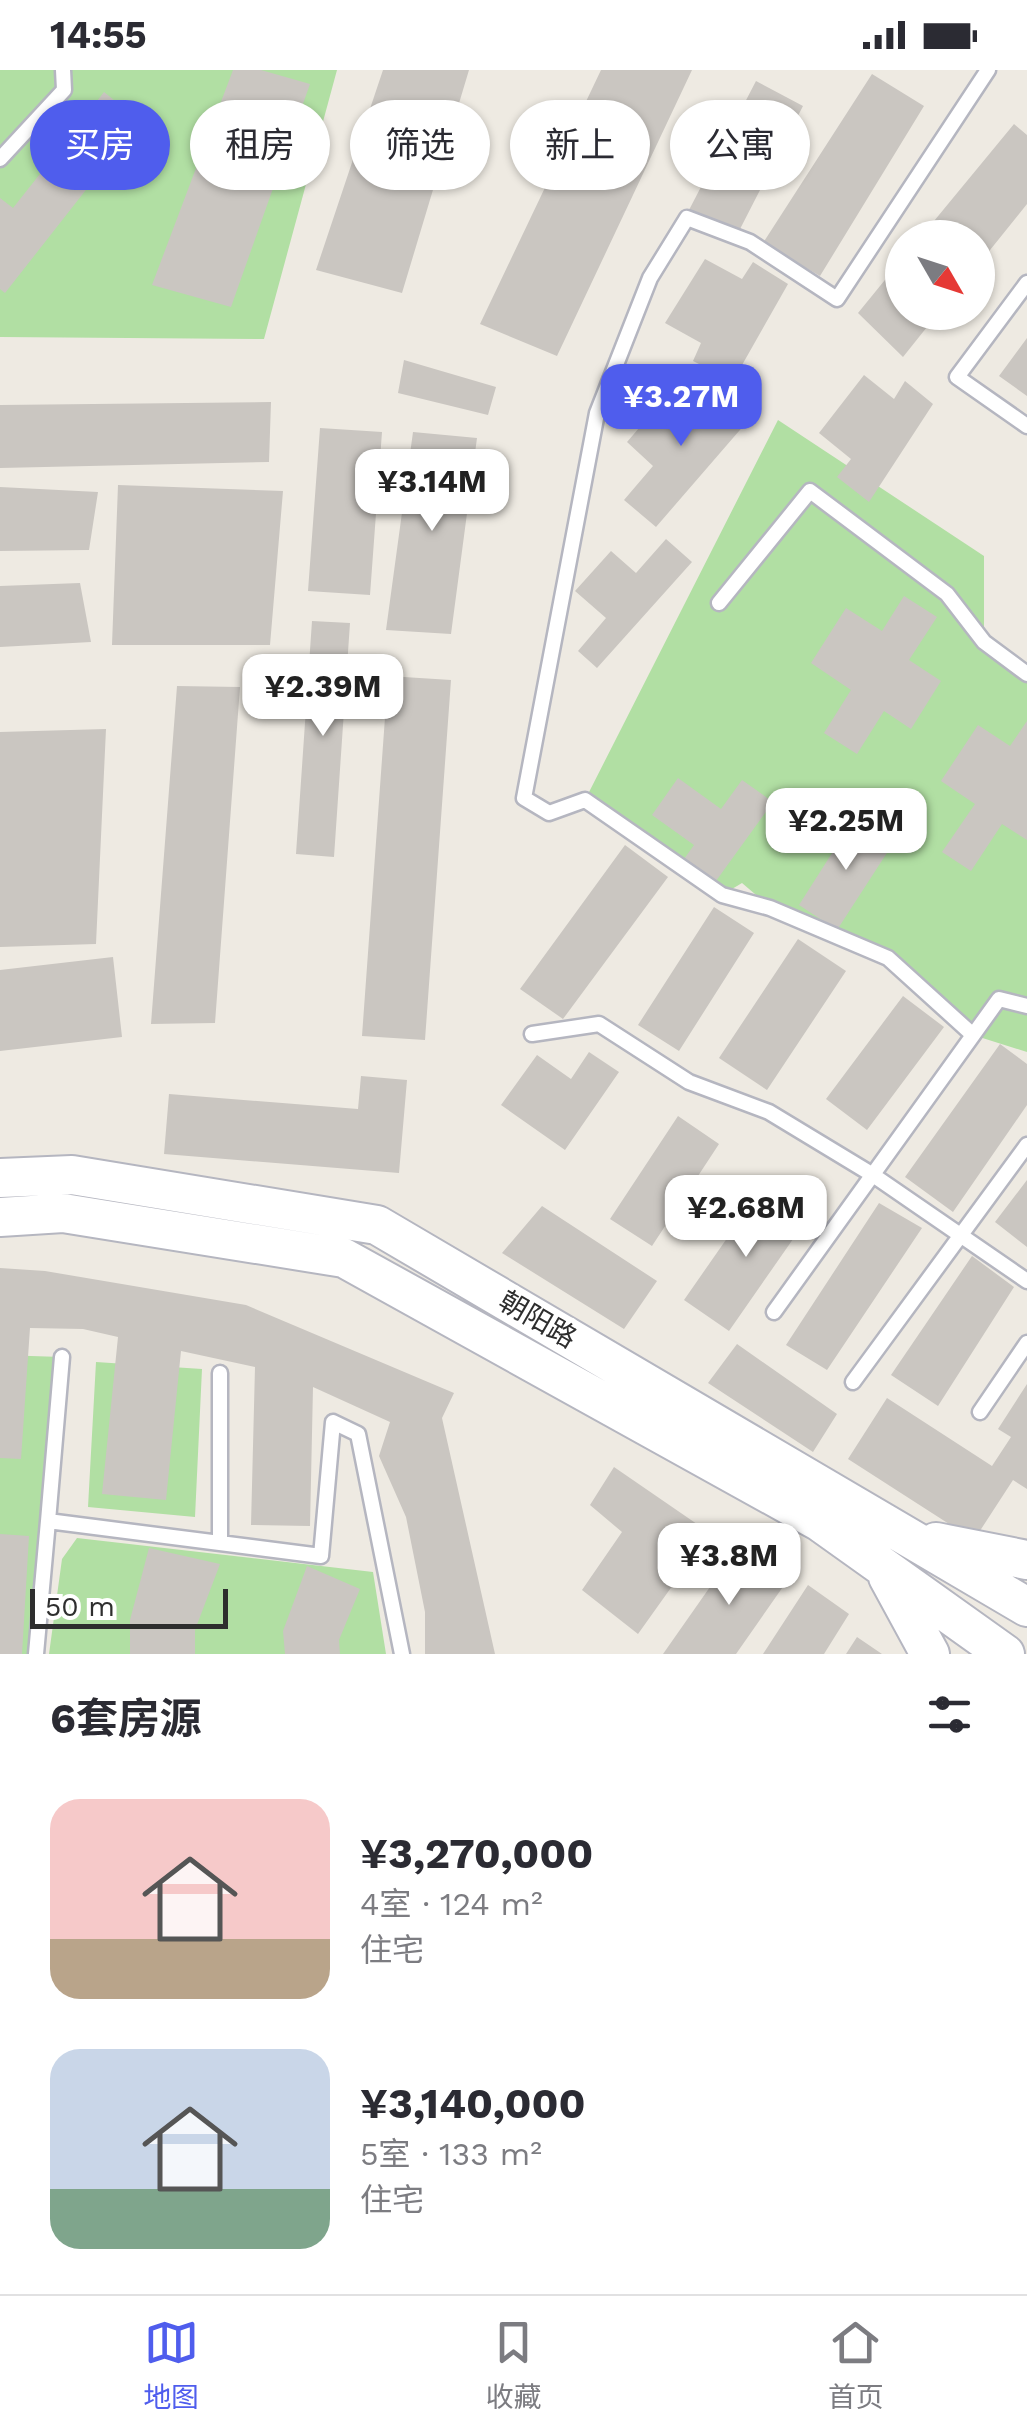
<!DOCTYPE html>
<html lang="zh">
<meta charset="utf-8">
<style>
body{margin:0;font-family:"Work Sans","Noto Sans SC",sans-serif;background:#f2f2f3;color:#2b2b33;height:100vh;display:flex;flex-direction:column;font-size:38px;white-space:nowrap}
*{box-sizing:border-box;margin:0}
p{font-size:32px;color:#7c7c81}
.icon{flex:none;width:55px;height:55px;fill:none;stroke:currentColor;stroke-width:2;stroke-linecap:round;stroke-linejoin:round}
.map{position:relative;height:1584px;overflow:hidden}
.drawer{display:flex;flex-direction:column;background:#fff;flex:1}
.drawer>*{flex:none}
.hud{position:absolute;left:30px;top:30px;width:968px;height:90px;display:flex;gap:20px}
.needle{width:65px;rotate:129deg}
.controls{position:absolute;left:885px;top:150px;display:grid;gap:20px}
.controls a{display:grid;place-items:center;width:110px;height:110px;border-radius:50%;background:#fff;box-shadow:0 2px 8px #0004;font-size:50px}
.scale{position:absolute;left:30px;bottom:25px;width:198px;box-sizing:border-box;padding-left:10px;border:5px solid #2e2e2e;border-top:0;font-size:28px;line-height:35px;white-space:nowrap;color:#2e2e2e;-webkit-text-stroke:8px #fff;paint-order:stroke}
.price{position:absolute;translate:-50% -85px;padding:0 22px;border-radius:20px;background:#fff;color:#222;font-size:32px;line-height:65px;filter:drop-shadow(0 2px 5px #0008)}
.price::after{content:'';position:absolute;left:50%;top:60px;width:30px;height:22px;margin-left:-15px;background:inherit;clip-path:polygon(0 0,100% 0,50% 100%)}
.price.active{background:#4f5ded;color:#fff}
ul{padding:0;list-style:none}
li{display:flex;align-items:center;gap:30px;height:250px;padding:0 50px}
li span{display:grid;place-items:center;flex:none;width:280px;height:200px;border-radius:30px;color:#555}
li>.icon{margin-inline-start:auto}
span .icon{width:120px;height:120px;fill:#fffc;stroke-width:1}
li b{font-size:42px}
h2{display:flex;justify-content:space-between;align-items:center;height:120px;padding:0 50px;font-size:42px}
.chip{padding:0 35px;border-radius:45px;background:#fff;box-shadow:0 2px 8px #0004;font-size:35px;line-height:90px}
.chip.active{background:#4f5ded;color:#fff}
.status{display:flex;justify-content:space-between;align-items:center;height:70px;padding:0 50px;background:#fff;direction:ltr}
.status svg{height:28px;fill:currentColor}
.dock{display:flex;justify-content:space-around;align-items:center;height:140px;border-top:2px solid #e1e1e2;background:#fff;font-size:28px;color:#7c7c81}
.dock a{display:grid;justify-items:center;gap:5px}
.dock .active{color:#4f5ded}
.map>svg:first-child{display:block}
</style>
<div class="status"><b>14:55</b><svg viewBox="0 0 49 12"><path d="M0 12V9h3v3zM5 12V6h3v6zM10 12V3h3v9zM15 12V0h3v12zM26 1h20v11H26zM47 4h2v5h-2z"/></svg></div>
<div class="map">
<svg width="1027" height="1584" viewBox="0 0 1027 1584">
<rect width="100%" height="100%" fill="#eeeae2"/>
<path fill="#b1dfa3" d="M0 0H337L264 269 0 267Z
M778 350 984 486V571L1027 604V982L973 965 888 888 777 843 742 813 722 825 585 730Z
M0 1285 62 1287 36 1584H0Z
M96 1292 202 1299 195 1447 88 1437Z
M77 1468 373 1502 386 1584H49L62 1489Z"/>
<path fill="#cac6c1" d="M233 0H261L310 14 231 237 152 215Z
M383 0H469L402 223 316 200Z
M601 0H692L557 286 480 254Z
M872 4 924 36 820 206 763 173Z
M756 11 803 36 739 161 689 140Z
M104 22 140 51 5 223 0 219V128L13 138 55 85 38 72 60 44 77 57Z
M1014 54 1027 65V134L978 195V168H920Z
M705 189 742 209 753 192 788 214 733 311 693 291 701 273 665 253Z
M902 189V242H939L903 287 858 243Z
M1027 268V326L999 306Z
M404 290 496 317 488 345 398 323Z
M864 305 894 329 905 311 933 334 869 432 837 407 851 389 819 363Z
M717 315 752 346 656 457 624 430 653 396 627 372 670 322 694 342Z
M271 332 269 392 0 398V335Z
M320 358 382 362 370 525 308 521Z
M413 362 477 368 451 564 386 560Z
M118 415 283 421 270 575H112Z
M0 417 98 422 89 480 0 481Z
M666 469 692 492 597 598 578 581 606 548 575 521 611 481 636 503Z
M80 513 91 572 0 577V516Z
M904 526 937 547 909 590 941 611 911 659 884 641 857 684 824 663 851 620 811 593 846 538 882 561Z
M312 551 350 553 334 787 296 784Z
M388 606 451 610 425 970 362 966Z
M177 616 240 617 215 953 151 954Z
M1027 651V770L1002 754 971 801 942 782 975 734 941 711 978 655 1010 676Z
M106 659 96 874 0 877V662Z
M678 708 721 739 742 710 773 732 708 822 677 799 694 775 652 745Z
M855 747 894 772 837 860 799 835Z
M625 775 668 807 563 949 520 919Z
M714 837 754 863 679 981 638 955Z
M798 869 846 901 767 1020 719 988Z
M113 887 122 967 0 981V900Z
M903 926 944 957 867 1060 826 1029Z
M1000 974 1027 994V1035L953 1142 905 1107Z
M589 982 619 1002 565 1080 501 1035 537 985 571 1009Z
M361 1006 407 1010 399 1103 164 1084 169 1024 358 1039Z
M678 1046 719 1074 652 1176 610 1149Z
M1027 1110V1177L995 1152Z
M762 1118 807 1149 729 1261 684 1230Z
M879 1133 922 1158 827 1300 786 1275Z
M542 1136 657 1211 624 1259 502 1183Z
M972 1186 1014 1217 938 1336 891 1305Z
M0 1198 45 1201 246 1235 454 1323 442 1348 495 1584H425V1542L406 1447 379 1386 390 1352 313 1317 310 1456 251 1455 255 1297 181 1281 166 1430 102 1424 118 1267 83 1259 30 1258 21 1389 0 1388Z
M737 1274 837 1344 813 1382 708 1313Z
M1027 1314V1419L1013 1410 974 1470 848 1389 887 1328 992 1396 1011 1367 998 1359Z
M614 1397 710 1463 638 1564 582 1520 622 1462 590 1435Z
M0 1464 29 1466 22 1584H0Z
M738 1477 787 1511 736 1584H663Z
M149 1478 220 1494 195 1560V1584H130V1550Z
M307 1496 360 1519 339 1570 340 1584H285L283 1561Z
M808 1515 849 1544 824 1584H763Z
M857 1567 882 1584H846Z"/>
<g fill="none" stroke-linecap="round" stroke-linejoin="round">
<defs>
<path id="service" d="M0 89 64 20 63 0
M1027 213 957 307 1027 356
M719 533 810 421 947 524 984 572 1027 604
M532 964 599 954 689 1012 769 1042 873 1105 1027 1211
M973 965 888 888 770 838 722 825 585 730 549 743 524 728 597 343 650 208 687 148 750 172 837 229 988 0
M774 1242 999 929 1027 936
M853 1312 1027 1075
M980 1342 1027 1273
M48 1451 62 1287
M220 1473V1303
M36 1584 48 1451 321 1486 333 1352 358 1364 402 1584"/>
<path id="secondary" d="M0 1108 72 1105 377 1155 1027 1537
M0 1147 63 1143 344 1188 820 1452 1005 1584
M936 1472 1027 1490
M888 1507 930 1584"/>
</defs>
<use href="#service" stroke="#b5b6c0" stroke-width="19"/>
<use href="#secondary" stroke="#b5b6c0" stroke-width="42"/>
<use href="#service" stroke="#fff" stroke-width="14"/>
<use href="#secondary" stroke="#fff" stroke-width="38"/>
</g>
<g text-anchor="middle" stroke-width="10" stroke-linejoin="round" paint-order="stroke">
<g font-size="28" fill="#2e2e2e" stroke="#fff">
<text transform="translate(538 1249) rotate(30)" y="10">朝阳路</text>
</g>
</g>
</svg>
<div class="controls">
<a><svg class="needle" viewBox="-14 -14 28 28"><path d="M0-13l5 13h-10z" fill="#e53935"/><path d="M0 13l5-13h-10z" fill="#7c7c81"/></svg></a>
</div>
<div class="scale">50 m</div>
<b class="price active" style="left:681px;top:379px">¥3.27M</b>
<b class="price" style="left:432px;top:464px">¥3.14M</b>
<b class="price" style="left:323px;top:669px">¥2.39M</b>
<b class="price" style="left:846px;top:803px">¥2.25M</b>
<b class="price" style="left:746px;top:1190px">¥2.68M</b>
<b class="price" style="left:729px;top:1538px">¥3.8M</b>
<div class="hud">
<a class="chip active">买房</a>
<a class="chip">租房</a>
<a class="chip">筛选</a>
<a class="chip">新上</a>
<a class="chip">公寓</a>
</div>
</div>
<section class="drawer">
<h2>6套房源<svg class="icon" aria-label="filters" viewBox="0 0 24 24"><path d="M4 7h16M4 17h16"/><circle cx="9" cy="7" r="2"/><circle cx="15" cy="17" r="2"/></svg></h2>
<ul>
<li><span style="background:linear-gradient(#f6c9c9 70%,#b9a48a 0)"><svg class="icon" aria-label="home" viewBox="0 0 24 24"><path d="M3 11l9-7 9 7M6 9v11h12V9"/></svg></span><div><b>¥3,270,000</b><p>4室 · 124 m²</p><p>住宅</p></div></li>
<li><span style="background:linear-gradient(#c9d6e8 70%,#7fa58c 0)"><svg class="icon" aria-label="home" viewBox="0 0 24 24"><path d="M3 11l9-7 9 7M6 9v11h12V9"/></svg></span><div><b>¥3,140,000</b><p>5室 · 133 m²</p><p>住宅</p></div></li>
</ul>
</section>
<nav class="dock">
<a class="active"><svg class="icon" aria-label="map" viewBox="0 0 24 24"><path d="M3 6l6-2 6 2 6-2v14l-6 2-6-2-6 2zM9 4v14M15 6v14"/></svg>地图</a>
<a><svg class="icon" aria-label="saved" viewBox="0 0 24 24"><path d="M7 4h10v16l-5-4-5 4z"/></svg>收藏</a>
<a><svg class="icon" aria-label="home" viewBox="0 0 24 24"><path d="M3 11l9-7 9 7M6 9v11h12V9"/></svg>首页</a>
</nav>
